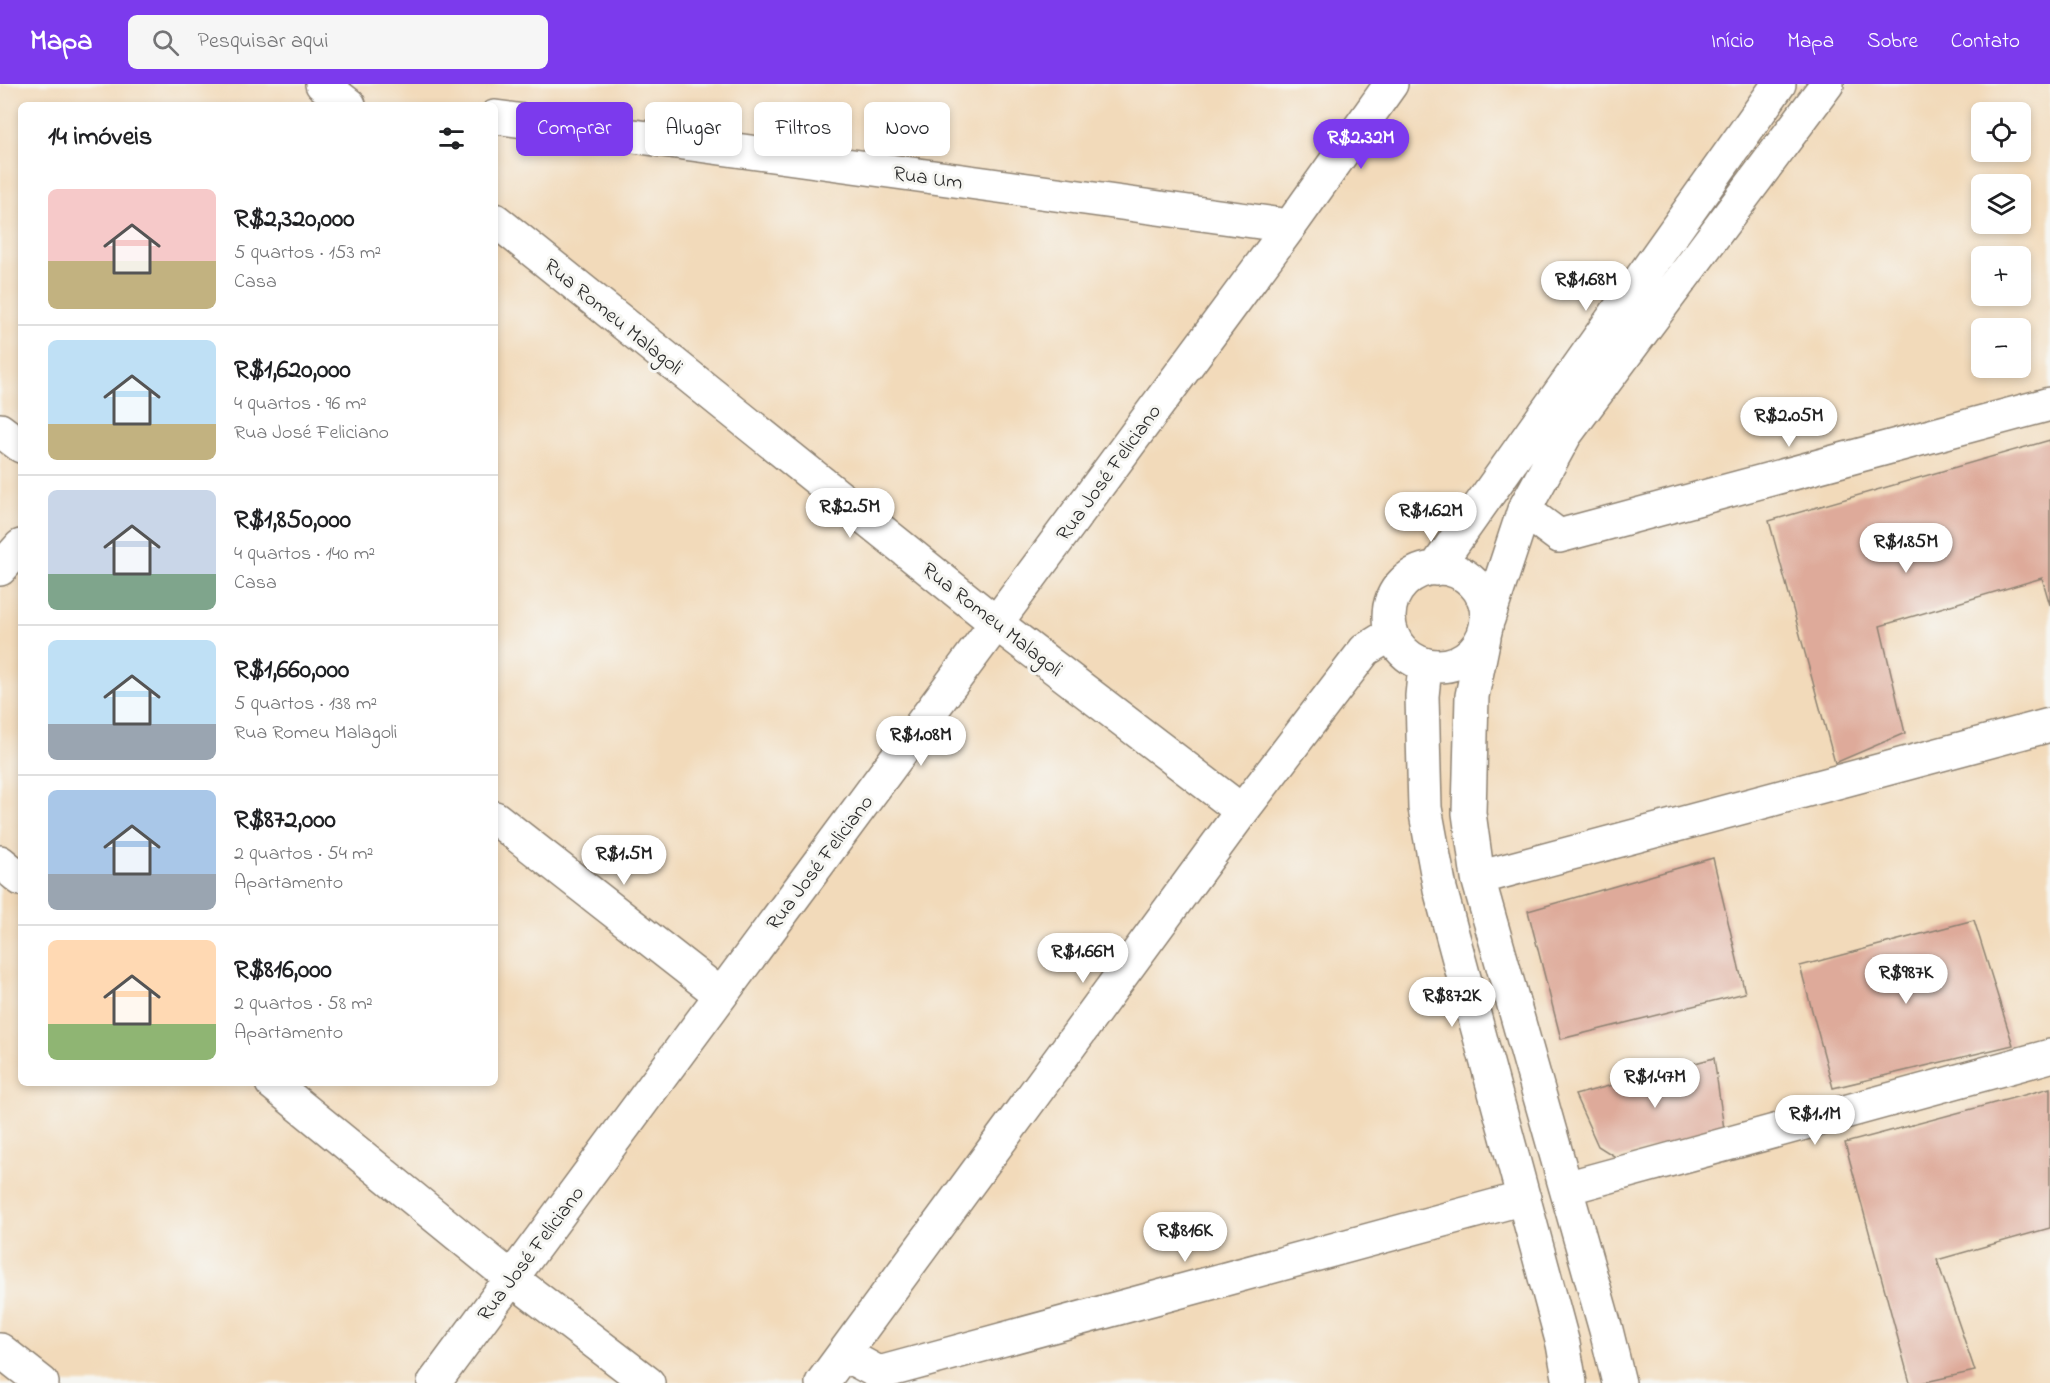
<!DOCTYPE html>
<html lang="pt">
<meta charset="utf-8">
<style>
body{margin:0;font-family:"Indie Flower",sans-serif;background:#f6f6f6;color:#202124;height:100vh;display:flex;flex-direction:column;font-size:22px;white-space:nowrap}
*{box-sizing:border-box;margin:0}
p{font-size:20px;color:#757577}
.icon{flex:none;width:33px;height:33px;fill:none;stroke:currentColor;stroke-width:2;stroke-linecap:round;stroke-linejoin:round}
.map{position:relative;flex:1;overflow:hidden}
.panel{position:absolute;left:18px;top:18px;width:480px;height:984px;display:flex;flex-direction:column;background:#fff;border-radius:9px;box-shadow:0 3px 9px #0003}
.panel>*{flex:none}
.guide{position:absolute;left:516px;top:18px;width:570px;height:54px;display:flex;gap:12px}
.tools{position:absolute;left:1971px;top:18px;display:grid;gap:12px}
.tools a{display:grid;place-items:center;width:60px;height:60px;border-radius:9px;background:#fff;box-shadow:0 3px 9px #0003;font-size:30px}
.price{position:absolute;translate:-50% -51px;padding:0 14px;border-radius:21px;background:#fff;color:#222;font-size:20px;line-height:39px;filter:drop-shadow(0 2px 3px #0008)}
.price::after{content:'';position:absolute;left:50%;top:36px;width:18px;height:14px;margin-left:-9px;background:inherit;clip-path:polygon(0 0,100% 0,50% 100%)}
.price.on{background:#7c3aed;color:#fff}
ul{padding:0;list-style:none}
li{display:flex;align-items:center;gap:18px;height:150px;padding:0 30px}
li+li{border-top:2px solid #e0e0e0}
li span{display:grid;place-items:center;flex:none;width:168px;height:120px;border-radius:9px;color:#555}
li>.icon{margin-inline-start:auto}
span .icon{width:72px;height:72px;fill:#fffc;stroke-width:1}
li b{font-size:26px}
h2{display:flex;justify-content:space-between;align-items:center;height:72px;padding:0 30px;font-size:26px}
.tag{padding:0 21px;border-radius:9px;background:#fff;box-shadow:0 3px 9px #0003;font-size:21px;line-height:54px}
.tag.on{background:#7c3aed;color:#fff}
header{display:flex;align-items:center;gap:36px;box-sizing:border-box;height:84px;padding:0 30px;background:#7c3aed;color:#fff}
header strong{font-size:28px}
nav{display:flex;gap:33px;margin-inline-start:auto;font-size:21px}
.search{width:420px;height:54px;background:#f6f6f6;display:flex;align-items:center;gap:15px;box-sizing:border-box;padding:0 21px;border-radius:9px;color:#757577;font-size:22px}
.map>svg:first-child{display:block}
</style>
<header>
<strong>Mapa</strong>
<div class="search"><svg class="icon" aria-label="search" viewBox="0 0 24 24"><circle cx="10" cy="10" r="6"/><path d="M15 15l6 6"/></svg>Pesquisar aqui</div>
<nav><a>Início</a><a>Mapa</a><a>Sobre</a><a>Contato</a></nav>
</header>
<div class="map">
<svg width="2050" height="1299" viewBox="0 0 2050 1299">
<rect width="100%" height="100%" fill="#f6f6f2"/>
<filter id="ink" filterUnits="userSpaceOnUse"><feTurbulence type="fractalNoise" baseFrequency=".0167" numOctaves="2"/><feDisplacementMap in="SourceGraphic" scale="12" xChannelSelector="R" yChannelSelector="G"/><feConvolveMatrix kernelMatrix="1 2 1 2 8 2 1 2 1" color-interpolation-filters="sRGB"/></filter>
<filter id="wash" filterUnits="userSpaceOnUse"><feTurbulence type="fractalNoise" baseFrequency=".008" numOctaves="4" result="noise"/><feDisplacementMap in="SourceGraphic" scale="24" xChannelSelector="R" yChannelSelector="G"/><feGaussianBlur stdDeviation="1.35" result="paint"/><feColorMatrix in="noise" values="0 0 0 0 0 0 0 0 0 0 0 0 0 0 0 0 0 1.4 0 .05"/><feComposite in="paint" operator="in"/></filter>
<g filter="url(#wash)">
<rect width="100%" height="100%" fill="#f2daba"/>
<g id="blocks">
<path fill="#deaa9a" d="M2050 356V521L2042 494 1880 542 1905 649 1835 679 1769 437Z
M1713 774 1745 909 1561 955 1528 827Z
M1974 836 2013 961 1833 1004 1800 882Z
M1714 974 1724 1045 1617 1074 1598 1062 1575 1011Z
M2050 1004V1144L1937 1176 1975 1287 1921 1299H1910L1845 1059Z"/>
</g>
</g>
<g filter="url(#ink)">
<use href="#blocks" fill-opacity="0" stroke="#8e8272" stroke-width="1.5"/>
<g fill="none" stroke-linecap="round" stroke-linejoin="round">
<defs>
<path id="minor" d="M322 0 349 21
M495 33 1290 142
M495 136 996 539 1242 727
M0 346 21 362
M1524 426 1559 452 2050 320
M1389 533a49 49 0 1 1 98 0a49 49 0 1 1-98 0Z
M0 485 21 462
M1435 485 1779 0
M1488 535 1524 426 1565 351 1827 0
M1484 553 1472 612 1469 729 1478 794 1606 1246 1619 1299
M1425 582 1422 612 1425 724 1440 805 1563 1260 1570 1299
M495 734 721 911
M0 778 21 795
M1478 794 2050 641
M272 999 511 1194 648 1299
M1566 1104 2050 972
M0 1266 42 1299
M844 1270 879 1289 1524 1114
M434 1299 1290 142 1391 0
M822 1299 1242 727 1365 566 1391 550"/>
</defs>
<use href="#minor" stroke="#8e8272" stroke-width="36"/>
<use href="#minor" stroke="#fff" stroke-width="33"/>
</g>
</g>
<g text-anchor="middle" stroke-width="6" stroke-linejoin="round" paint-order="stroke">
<g font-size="21" fill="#2b2b2b" stroke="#f6f6f2">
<text transform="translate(928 93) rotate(8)" y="7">Rua Um</text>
<text transform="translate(614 232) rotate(39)" y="7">Rua Romeu Malagoli</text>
<text transform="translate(1108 388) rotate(-54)" y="7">Rua José Feliciano</text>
<text transform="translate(993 535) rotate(38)" y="7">Rua Romeu Malagoli</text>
<text transform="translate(819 778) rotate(-53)" y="7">Rua José Feliciano</text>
<text transform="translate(530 1169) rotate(-53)" y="7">Rua José Feliciano</text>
</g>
</g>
</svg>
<div class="tools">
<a><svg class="icon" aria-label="locate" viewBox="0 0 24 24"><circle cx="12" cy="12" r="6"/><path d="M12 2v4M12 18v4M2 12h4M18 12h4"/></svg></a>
<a><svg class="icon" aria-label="layers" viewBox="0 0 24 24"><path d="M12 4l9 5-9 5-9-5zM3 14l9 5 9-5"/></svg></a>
<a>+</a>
<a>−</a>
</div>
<b class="price on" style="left:1361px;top:86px">R$2.32M</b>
<b class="price" style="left:1586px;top:228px">R$1.68M</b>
<b class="price" style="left:1789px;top:364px">R$2.05M</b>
<b class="price" style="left:850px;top:455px">R$2.5M</b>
<b class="price" style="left:1431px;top:459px">R$1.62M</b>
<b class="price" style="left:1906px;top:490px">R$1.85M</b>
<b class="price" style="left:921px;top:683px">R$1.08M</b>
<b class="price" style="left:624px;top:802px">R$1.5M</b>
<b class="price" style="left:1083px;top:900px">R$1.66M</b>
<b class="price" style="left:1906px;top:921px">R$987K</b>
<b class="price" style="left:1452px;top:944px">R$872K</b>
<b class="price" style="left:1655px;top:1025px">R$1.47M</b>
<b class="price" style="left:1815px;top:1062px">R$1.1M</b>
<b class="price" style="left:1185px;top:1179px">R$816K</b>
<div class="guide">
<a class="tag on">Comprar</a>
<a class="tag">Alugar</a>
<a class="tag">Filtros</a>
<a class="tag">Novo</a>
</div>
<section class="panel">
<h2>14 imóveis<svg class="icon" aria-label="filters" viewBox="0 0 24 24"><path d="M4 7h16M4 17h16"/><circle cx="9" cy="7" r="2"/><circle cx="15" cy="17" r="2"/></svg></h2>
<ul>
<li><span style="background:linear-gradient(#f6c9c9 60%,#c2b280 0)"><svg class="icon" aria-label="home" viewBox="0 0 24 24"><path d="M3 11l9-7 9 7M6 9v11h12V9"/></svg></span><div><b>R$2,320,000</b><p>5 quartos · 153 m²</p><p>Casa</p></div></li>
<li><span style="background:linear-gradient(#bfe0f5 70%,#c2b280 0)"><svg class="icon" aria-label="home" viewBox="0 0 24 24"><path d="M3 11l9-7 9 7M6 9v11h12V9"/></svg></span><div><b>R$1,620,000</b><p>4 quartos · 96 m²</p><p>Rua José Feliciano</p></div></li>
<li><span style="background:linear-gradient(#c9d6e8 70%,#7fa58c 0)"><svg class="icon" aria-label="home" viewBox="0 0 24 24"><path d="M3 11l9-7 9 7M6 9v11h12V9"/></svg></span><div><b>R$1,850,000</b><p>4 quartos · 140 m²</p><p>Casa</p></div></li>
<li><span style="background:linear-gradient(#bfe0f5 70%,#9aa5b1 0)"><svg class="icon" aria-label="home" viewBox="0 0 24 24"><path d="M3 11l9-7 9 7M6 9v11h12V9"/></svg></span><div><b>R$1,660,000</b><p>5 quartos · 138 m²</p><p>Rua Romeu Malagoli</p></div></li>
<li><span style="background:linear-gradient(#a9c7e8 70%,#9aa5b1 0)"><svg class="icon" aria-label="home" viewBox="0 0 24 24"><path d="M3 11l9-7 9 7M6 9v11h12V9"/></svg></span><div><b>R$872,000</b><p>2 quartos · 54 m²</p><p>Apartamento</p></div></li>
<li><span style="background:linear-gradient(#ffd9b3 70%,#8fb573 0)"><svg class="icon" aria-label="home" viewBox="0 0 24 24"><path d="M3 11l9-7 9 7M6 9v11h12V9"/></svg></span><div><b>R$816,000</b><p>2 quartos · 58 m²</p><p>Apartamento</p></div></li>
</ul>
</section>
</div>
